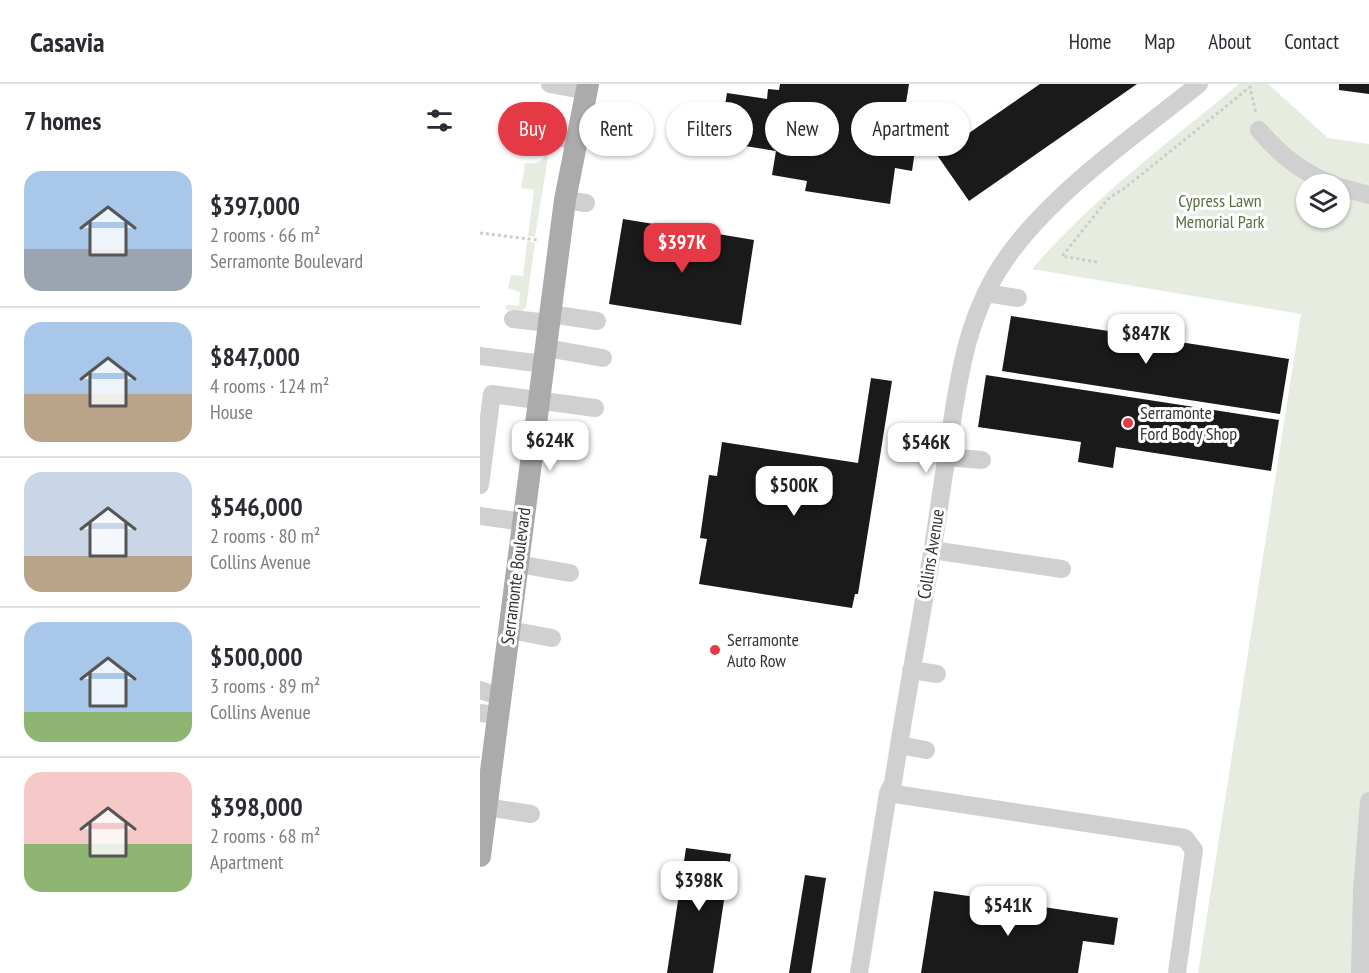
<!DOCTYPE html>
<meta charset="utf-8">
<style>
body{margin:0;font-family:"PT Sans Narrow",sans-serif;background:#f7f7f7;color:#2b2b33;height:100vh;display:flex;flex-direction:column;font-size:22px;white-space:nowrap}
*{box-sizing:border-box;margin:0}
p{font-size:20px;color:#7c7c81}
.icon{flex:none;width:33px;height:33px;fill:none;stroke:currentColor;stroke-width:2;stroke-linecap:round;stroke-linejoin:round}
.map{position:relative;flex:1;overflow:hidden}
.details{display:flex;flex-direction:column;background:#fff;width:480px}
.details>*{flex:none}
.banner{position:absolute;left:18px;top:18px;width:570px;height:54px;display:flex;gap:12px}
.buttons{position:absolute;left:816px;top:90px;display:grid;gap:12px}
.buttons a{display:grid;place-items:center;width:54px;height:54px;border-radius:50%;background:#fff;box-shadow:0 2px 4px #0004;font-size:30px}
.price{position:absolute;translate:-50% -51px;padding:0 14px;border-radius:12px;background:#fff;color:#222;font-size:20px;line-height:39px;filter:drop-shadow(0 2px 3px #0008)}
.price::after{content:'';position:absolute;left:50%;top:36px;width:18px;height:14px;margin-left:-9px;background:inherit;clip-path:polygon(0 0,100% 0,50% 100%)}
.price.on{background:#e63946;color:#fff}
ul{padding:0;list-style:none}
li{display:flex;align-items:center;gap:18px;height:150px;padding:0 24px}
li+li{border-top:2px solid #e1e1e2}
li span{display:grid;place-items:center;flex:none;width:168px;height:120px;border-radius:18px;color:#555}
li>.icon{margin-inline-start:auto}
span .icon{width:72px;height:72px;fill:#fffc;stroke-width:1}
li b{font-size:26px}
h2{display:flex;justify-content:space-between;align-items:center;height:72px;padding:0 24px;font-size:26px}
.tag{padding:0 21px;border-radius:27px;background:#fff;box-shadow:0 2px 4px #0004;font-size:21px;line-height:54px}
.tag.on{background:#e63946;color:#fff}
header{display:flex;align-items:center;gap:36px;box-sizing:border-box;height:84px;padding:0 30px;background:#fff;border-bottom:2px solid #e1e1e2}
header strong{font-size:28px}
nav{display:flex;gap:33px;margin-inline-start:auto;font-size:21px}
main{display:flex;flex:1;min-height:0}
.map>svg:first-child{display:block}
</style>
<header>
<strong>Casavia</strong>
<nav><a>Home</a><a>Map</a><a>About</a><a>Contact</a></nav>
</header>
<main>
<section class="details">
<h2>7 homes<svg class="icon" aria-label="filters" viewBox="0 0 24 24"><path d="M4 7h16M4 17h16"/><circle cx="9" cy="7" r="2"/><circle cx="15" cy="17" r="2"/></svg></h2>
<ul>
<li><span style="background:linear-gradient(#a9c7e8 65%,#9aa5b1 0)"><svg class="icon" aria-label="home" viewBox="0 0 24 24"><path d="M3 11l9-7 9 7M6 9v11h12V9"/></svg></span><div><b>$397,000</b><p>2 rooms · 66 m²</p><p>Serramonte Boulevard</p></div></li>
<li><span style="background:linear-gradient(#a9c7e8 60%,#b9a48a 0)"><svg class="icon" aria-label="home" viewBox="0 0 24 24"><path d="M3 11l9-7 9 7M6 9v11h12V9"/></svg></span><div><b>$847,000</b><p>4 rooms · 124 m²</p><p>House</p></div></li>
<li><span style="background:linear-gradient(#c9d6e8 70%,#b9a48a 0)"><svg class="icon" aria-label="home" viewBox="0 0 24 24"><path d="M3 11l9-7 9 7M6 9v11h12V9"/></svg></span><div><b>$546,000</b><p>2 rooms · 80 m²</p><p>Collins Avenue</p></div></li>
<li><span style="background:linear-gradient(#a9c7e8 75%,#8fb573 0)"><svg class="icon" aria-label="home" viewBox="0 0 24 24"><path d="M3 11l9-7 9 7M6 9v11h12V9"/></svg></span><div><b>$500,000</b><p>3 rooms · 89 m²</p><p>Collins Avenue</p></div></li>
<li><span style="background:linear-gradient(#f6c9c9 60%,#8fb573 0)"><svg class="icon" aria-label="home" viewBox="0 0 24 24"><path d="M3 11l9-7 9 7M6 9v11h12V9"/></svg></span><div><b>$398,000</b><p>2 rooms · 68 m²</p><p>Apartment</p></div></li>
</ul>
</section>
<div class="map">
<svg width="889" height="889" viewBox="0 0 889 889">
<rect width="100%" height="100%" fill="#fff"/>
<path fill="#e6ecdf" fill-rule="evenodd" d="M759 0H788L848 54 889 60V889H718L821 230 552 185C612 115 688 59 759 0ZM826 100H860V134H826Z
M64 63 69 67 55 153 48 152 54 106 41 104 45 79C54 80 60 80 65 71Z
M47 157 55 159 46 223 42 227 27 226 25 223 27 221 39 222 40 208 28 204 31 191 43 192Z"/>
<path fill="#1a1a1a" d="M300 0H429L422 44 438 46 432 87 415 84 410 120 325 107 327 97 292 91 296 67 239 58 247 9 287 15 288 5 299 6Z
M560 0H657L489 117 457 71Z
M859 0H889V10L859 6Z
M143 135 180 141 194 160 206 162 226 148 274 156 261 241 129 220Z
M531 232 809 275 800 330 522 287Z
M506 291 799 336 791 387 636 363 633 384 598 378 601 358 498 343Z
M391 294 412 297 378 510H375L372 524 219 500 227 455 220 454 229 391 237 392 242 358 378 379Z
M206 764 251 770 233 889H187Z
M325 791 346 794 331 889H309Z
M454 807 638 834 634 861 603 857 598 889H441Z"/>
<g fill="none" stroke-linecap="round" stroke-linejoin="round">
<path stroke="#cdcdcd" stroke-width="3" stroke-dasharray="3 3" stroke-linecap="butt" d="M0 149 57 156
M617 178 582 172 628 115 646 103 770 3 776 30"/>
<path stroke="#d0d0d0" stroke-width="18" d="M70 0 107 7
M42 46 96 57
M779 46C799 70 824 90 853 100
M860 103 889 111
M85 116 106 119
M506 209 538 214
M70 230 117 237
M33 235 69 239
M66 264 123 274
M0 272 64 280
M466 373 502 376
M0 401 12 310 115 324
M0 432 43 438
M452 466 582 485
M38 480 90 489
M30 546 72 554
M431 586 457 590
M0 606 21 613
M0 629 18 631
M419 661 446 666
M408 709 705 754 714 766 697 889
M6 723 51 730
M379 889 408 709 413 699C425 620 440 542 453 463 459 425 464 388 470 351 480 282 490 221 533 165 581 102 657 50 719 0
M880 889 882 807 889 717"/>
<path stroke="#ababab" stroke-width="22" d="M0 772 85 116 108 0"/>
</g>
<g fill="#e63946" stroke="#fff" stroke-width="2">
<circle cx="648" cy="339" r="6"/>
<circle cx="235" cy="566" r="6"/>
</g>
<g text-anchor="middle" stroke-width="6" stroke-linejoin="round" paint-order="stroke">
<g font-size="18" fill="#56703f" stroke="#fff">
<text x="740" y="123">Cypress Lawn<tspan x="740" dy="21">Memorial Park</tspan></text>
</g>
<g font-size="18" fill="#333" stroke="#fff" text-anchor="start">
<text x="660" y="335">Serramonte<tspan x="660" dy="21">Ford Body Shop</tspan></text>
<text x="247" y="562">Serramonte<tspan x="247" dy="21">Auto Row</tspan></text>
</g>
<g font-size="18" fill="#333" stroke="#fff">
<text transform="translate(451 470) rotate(-81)" y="6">Collins Avenue</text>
<text transform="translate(36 492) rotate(-83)" y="6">Serramonte Boulevard</text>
</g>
</g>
</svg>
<div class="buttons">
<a><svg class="icon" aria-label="layers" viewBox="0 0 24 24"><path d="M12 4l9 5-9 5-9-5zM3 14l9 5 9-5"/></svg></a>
</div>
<b class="price on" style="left:202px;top:190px">$397K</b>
<b class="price" style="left:666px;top:281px">$847K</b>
<b class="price" style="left:70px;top:388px">$624K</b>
<b class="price" style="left:446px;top:390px">$546K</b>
<b class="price" style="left:314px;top:433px">$500K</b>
<b class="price" style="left:219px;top:828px">$398K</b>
<b class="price" style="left:528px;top:853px">$541K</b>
<div class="banner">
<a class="tag on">Buy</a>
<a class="tag">Rent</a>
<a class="tag">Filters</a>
<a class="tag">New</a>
<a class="tag">Apartment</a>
</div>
</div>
</main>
